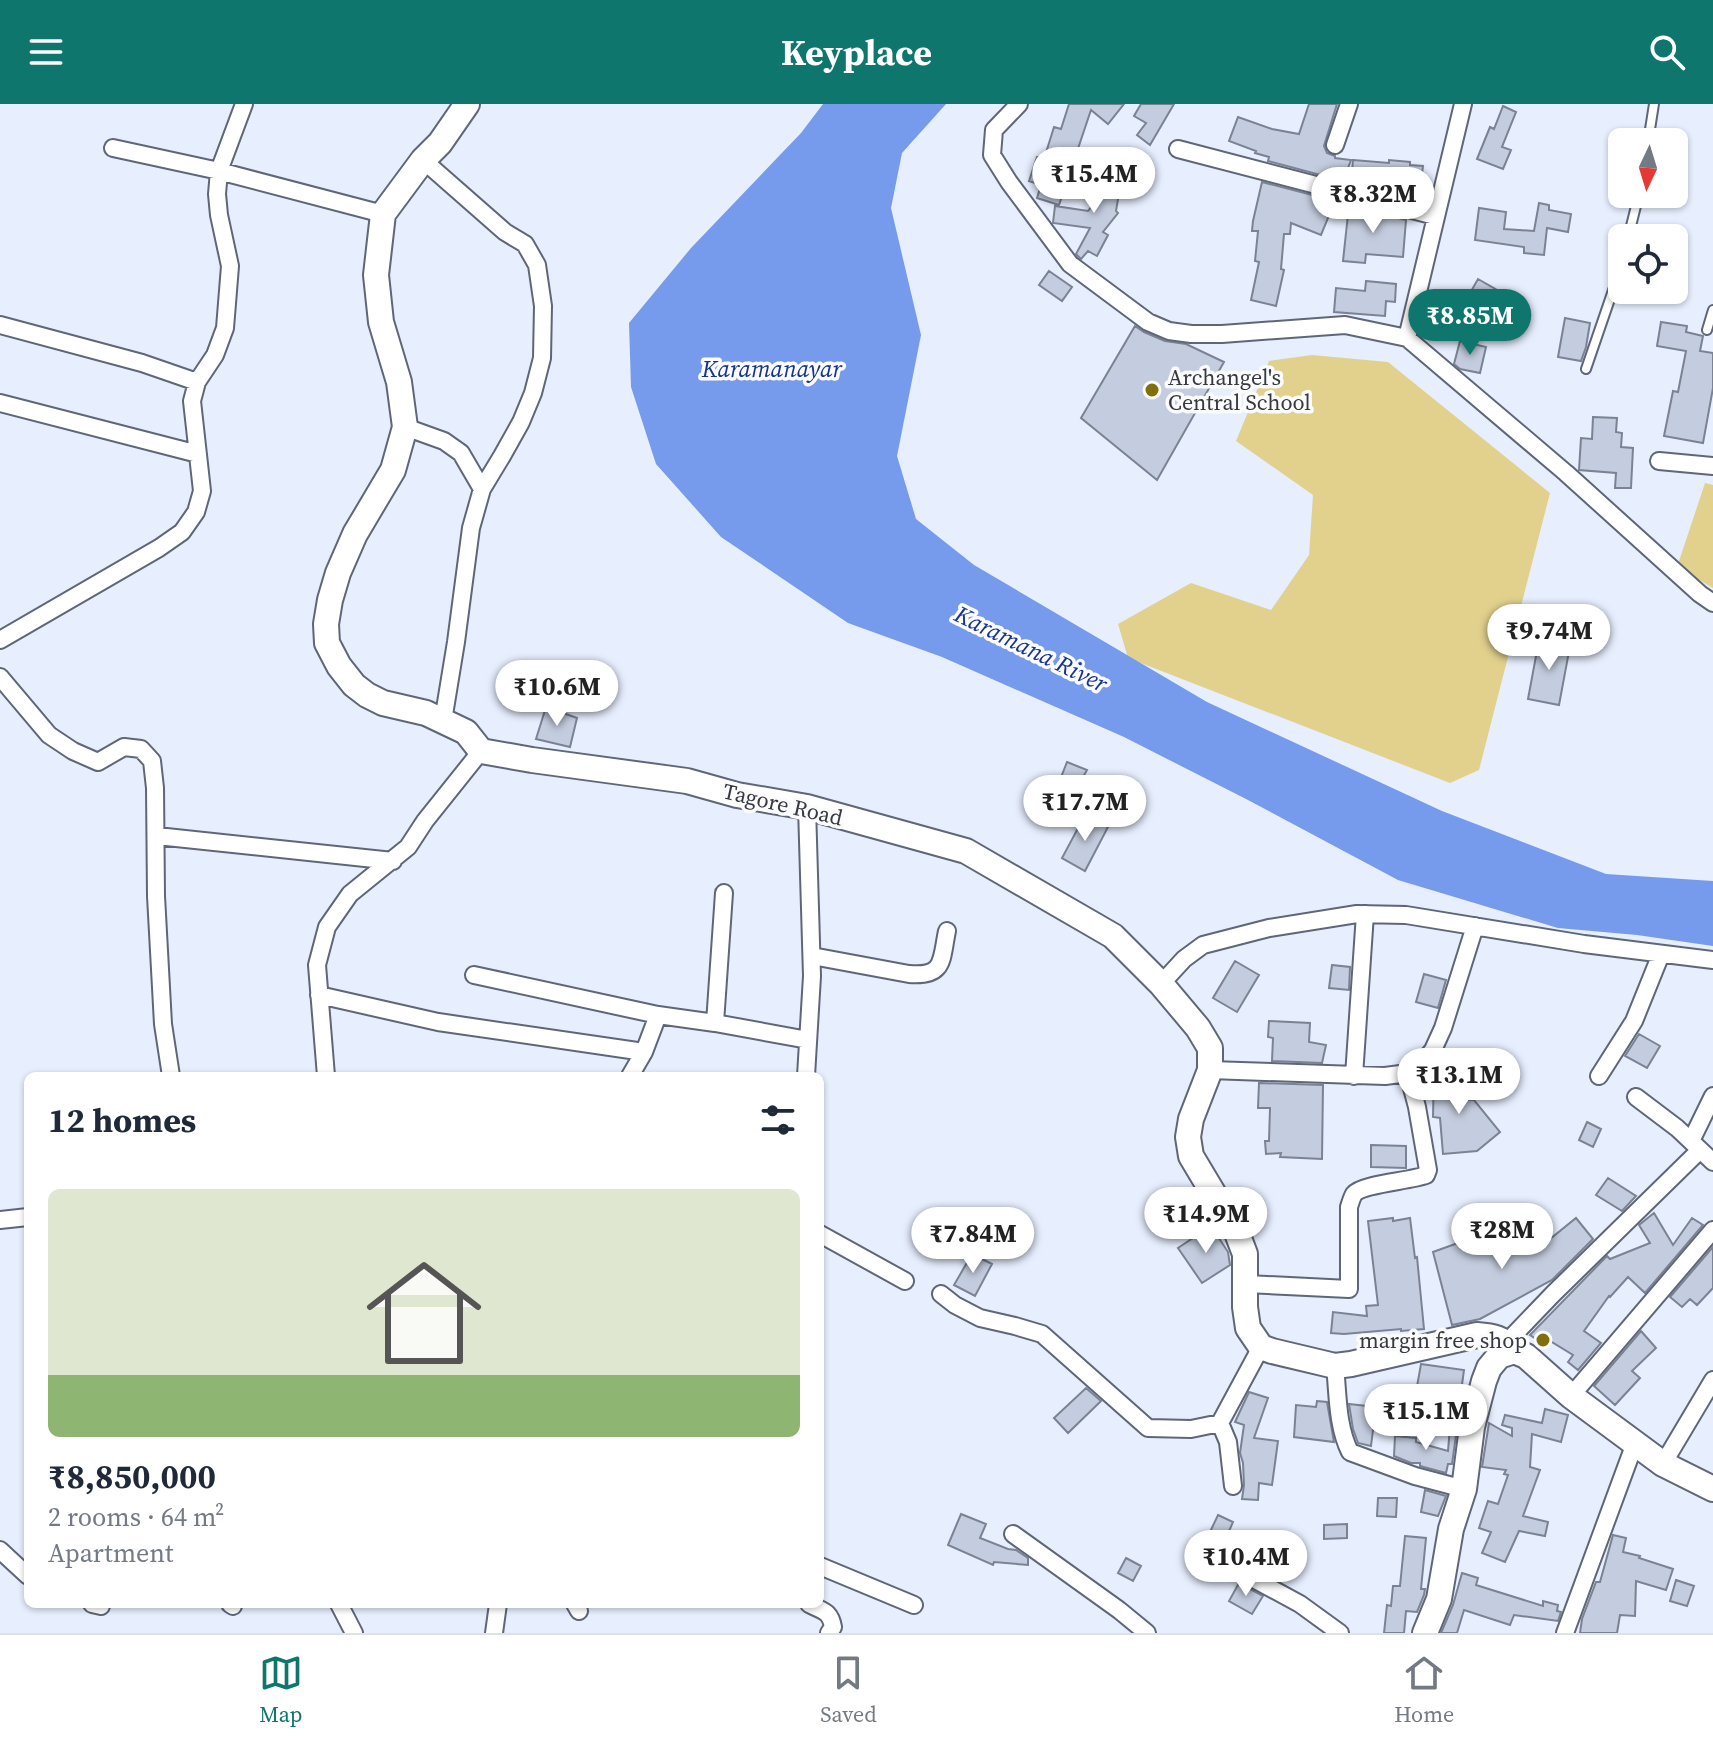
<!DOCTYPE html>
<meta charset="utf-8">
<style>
body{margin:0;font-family:"Source Serif 4",serif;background:#f2f2f3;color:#1f2937;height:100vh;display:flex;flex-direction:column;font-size:30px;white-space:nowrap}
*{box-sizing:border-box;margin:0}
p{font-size:26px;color:#747a83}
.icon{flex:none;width:44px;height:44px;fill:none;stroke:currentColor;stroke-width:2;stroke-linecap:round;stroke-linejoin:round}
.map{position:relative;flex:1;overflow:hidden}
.side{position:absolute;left:24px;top:968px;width:800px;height:536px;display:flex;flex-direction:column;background:#fff;border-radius:12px;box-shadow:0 2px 6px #0004}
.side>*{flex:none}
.needle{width:52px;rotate:184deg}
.tools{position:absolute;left:1608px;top:24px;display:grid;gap:16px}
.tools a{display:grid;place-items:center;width:80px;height:80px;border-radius:12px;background:#fff;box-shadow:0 2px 6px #0004;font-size:40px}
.price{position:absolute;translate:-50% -68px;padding:0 18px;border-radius:28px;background:#fff;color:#222;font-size:26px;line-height:52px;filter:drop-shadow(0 2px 4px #0008)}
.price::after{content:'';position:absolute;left:50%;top:48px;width:24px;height:18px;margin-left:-12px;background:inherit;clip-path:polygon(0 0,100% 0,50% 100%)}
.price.current{background:#0f766e;color:#fff}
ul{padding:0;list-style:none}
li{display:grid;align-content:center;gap:16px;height:424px;padding:0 24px}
li span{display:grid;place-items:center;height:248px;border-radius:12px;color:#555}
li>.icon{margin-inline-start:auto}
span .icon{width:144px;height:144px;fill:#fffc;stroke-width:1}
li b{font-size:34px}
h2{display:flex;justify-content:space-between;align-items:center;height:96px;padding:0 24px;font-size:34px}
header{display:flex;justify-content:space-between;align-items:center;height:104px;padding:0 24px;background:#0f766e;color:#fff;font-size:36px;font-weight:700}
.dock{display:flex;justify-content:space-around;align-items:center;height:112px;border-top:2px solid #e0e1e3;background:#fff;font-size:22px;color:#747a83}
.dock a{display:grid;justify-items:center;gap:4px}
.dock .current{color:#0f766e}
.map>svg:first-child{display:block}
</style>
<header><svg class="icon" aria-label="menu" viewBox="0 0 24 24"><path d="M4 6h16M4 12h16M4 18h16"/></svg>Keyplace<svg class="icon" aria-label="search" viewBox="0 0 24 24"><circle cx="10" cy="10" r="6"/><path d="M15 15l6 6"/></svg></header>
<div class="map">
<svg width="1713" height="1529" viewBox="0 0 1713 1529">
<rect width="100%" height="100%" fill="#e7eefe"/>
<path fill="#e2d18d" d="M1312 251 1388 258 1550 389 1479 666 1450 679 1128 554 1118 520 1191 479 1271 506 1309 451 1313 391 1236 337 1269 257Z
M1705 379 1713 381V484L1677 463Z"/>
<path fill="#769bec" d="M823 0H946L902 49 891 104 921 231 897 352 916 415 974 461 1207 598 1442 707 1606 770 1713 777V842L1637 831 1558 824 1398 776 1248 696 1124 633 942 553 848 519 721 433 656 360 631 283 629 219 691 144 801 29Z"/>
<path fill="#c4cddf" stroke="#7a8293" stroke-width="2" d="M1069 0H1124L1108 20 1091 6 1059 101 1037 94 1041 81 1029 77 1037 53 1044 55 1054 23 1061 25Z
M1141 0H1174L1150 41 1137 31 1146 19 1134 12Z
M1309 0H1337L1324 42 1327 49 1335 52V54L1351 56 1343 77 1268 57 1269 53 1255 49 1256 47 1229 37 1238 13 1272 25 1299 30Z
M1503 2 1516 8 1502 43 1511 46 1503 65 1477 55 1490 23 1494 25Z
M1353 56 1389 59V56L1410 58V61L1423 62 1419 95 1351 79Z
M1103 68 1122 71 1116 107 1118 109 1103 128 1108 131 1097 152 1088 147 1081 155 1076 150 1090 124 1053 119 1055 102 1088 107 1099 94Z
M1262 78 1335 97 1321 131 1291 119 1290 130H1284L1281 165 1284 166 1276 202 1251 196 1259 158 1255 157 1258 127H1252L1253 117Z
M1539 99 1549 101V106L1571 110 1568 128 1547 124 1544 151 1524 149V143L1475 136 1479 104 1506 108 1504 125 1534 127Z
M1349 101 1406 116 1403 153 1366 150 1365 159 1343 157Z
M1049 167 1072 183 1062 197 1039 181Z
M1478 175 1504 190 1497 203 1470 189Z
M1366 177 1396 180 1395 198 1386 197 1385 212 1334 208 1336 184 1365 187Z
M1565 214 1590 219 1586 243 1581 257 1558 253Z
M1661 218 1687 222 1686 228 1703 232 1700 247 1713 249V284L1703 339 1664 332 1673 287 1678 288 1686 247 1657 242Z
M1135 222 1144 228 1165 237 1186 240 1224 258 1157 376 1081 314Z
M1460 237 1486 243 1480 269 1460 265 1454 260Z
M1593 313 1617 314 1616 328 1622 329 1621 343 1633 344 1631 384H1615L1616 369 1579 366 1581 334 1592 335Z
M1539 536 1570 542 1559 601 1528 595Z
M546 603 577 614 570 643 536 635Z
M1067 658 1087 666 1083 673 1095 678 1080 713 1041 697 1049 677 1058 681Z
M1085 711 1108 723 1085 767 1062 754Z
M1235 857 1259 871 1237 908 1213 894Z
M1332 861 1350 863 1349 886 1329 884Z
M1424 870 1446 876 1438 904 1416 898Z
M1269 917 1310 919 1309 938 1326 941 1322 959 1272 957 1273 934 1268 933Z
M1639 930 1660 942 1647 964 1625 952Z
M1434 963 1457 964 1456 995 1474 996 1500 1028 1477 1047 1443 1050 1440 1014 1433 1013Z
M1259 979 1323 981 1322 1055 1280 1053 1281 1049 1266 1050 1265 1037H1269L1270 1004H1258Z
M1587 1018 1601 1025 1593 1043 1579 1036Z
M1371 1041 1406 1042V1064L1371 1063Z
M1608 1074 1636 1092 1622 1107 1596 1091Z
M1654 1109 1673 1141 1692 1114 1703 1121 1645 1189 1628 1173 1610 1193 1609 1192 1584 1227 1601 1239 1578 1266 1568 1258 1573 1251 1550 1237 1547 1242 1530 1231 1607 1152 1610 1155 1650 1139 1639 1121Z
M1393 1114V1117L1410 1114 1415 1154 1417 1153 1424 1225 1401 1227V1225L1344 1230 1331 1229 1333 1208 1367 1212 1366 1202 1378 1201 1368 1117Z
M1576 1114 1593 1135 1552 1176 1480 1215 1452 1221 1433 1148 1469 1135 1472 1143 1517 1134 1521 1131 1534 1148Z
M1211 1122 1228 1148 1230 1161 1202 1179 1178 1144Z
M1713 1143V1184L1697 1201 1690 1195 1682 1203 1670 1193Z
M972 1150 992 1160 975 1192 954 1181Z
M1641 1227 1656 1244 1632 1267 1640 1274 1615 1301 1594 1282Z
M1421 1260 1464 1266 1461 1288 1432 1283 1431 1291 1416 1288Z
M1086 1284 1101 1297 1068 1329 1054 1314Z
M1249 1288 1268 1294 1254 1334 1278 1337 1272 1381 1259 1379 1258 1396 1242 1395 1244 1381 1243 1359 1240 1349 1244 1321 1235 1318Z
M1317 1297 1327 1298 1334 1338 1294 1333 1296 1301 1316 1303Z
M1349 1300 1376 1303 1371 1342 1358 1339 1353 1325Z
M1545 1305 1568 1311 1561 1338 1532 1330 1530 1363 1540 1366 1523 1412 1548 1418 1545 1432 1519 1427 1505 1458 1482 1449 1491 1428 1479 1424 1488 1397 1498 1400 1508 1371 1504 1370 1506 1366 1482 1363 1489 1319 1512 1332V1324L1502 1321 1505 1311 1542 1319Z
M1450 1323 1457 1324 1452 1360H1448L1446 1369 1420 1362V1359H1411L1394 1352 1395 1332 1416 1334V1338L1448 1347Z
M1425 1386 1446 1392 1438 1412 1421 1408Z
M1378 1394H1397L1396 1413 1377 1412Z
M961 1410 986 1420 980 1434 1008 1445 1016 1446 1028 1454V1461L994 1458 993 1461 948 1441Z
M1218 1411 1233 1418 1226 1434 1210 1428Z
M1347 1420V1434L1324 1435V1421Z
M1231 1430 1261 1442 1252 1462 1224 1446Z
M1613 1431 1626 1434 1623 1448 1640 1452 1639 1454 1673 1465 1666 1486 1636 1477 1635 1512 1620 1511 1617 1529H1580L1582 1515 1596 1478H1600Z
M1405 1432 1426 1434 1421 1485H1425L1424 1491 1417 1508 1406 1507 1404 1529H1384L1387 1501 1391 1502 1393 1482H1400Z
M1126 1454 1141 1462 1133 1477 1118 1469Z
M1462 1469 1478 1474 1476 1481 1543 1502V1497L1558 1501 1557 1507 1561 1508 1558 1517 1514 1511 1510 1521 1464 1506 1457 1529H1441L1453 1501Z
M1676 1476 1694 1482 1687 1502 1670 1497Z
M1239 1479 1263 1492 1252 1510 1229 1497Z"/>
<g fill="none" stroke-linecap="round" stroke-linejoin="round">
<defs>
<path id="lane" d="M1648 38 1654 0
M1628 134 1639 90
M1707 226 1713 206
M1586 265 1622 160"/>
<path id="street" d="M1019 0 994 26 992 51 1009 78 1070 160 1148 218 1169 227 1191 230H1222L1345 221 1407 234
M1463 0 1407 234 1566 369 1700 490 1713 499
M1335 41 1349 0
M113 44 219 67 383 110
M1178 45 1435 112
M423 56 505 128 525 140 537 161 543 202 542 254 533 289 521 318 502 352 482 385 471 424 456 538 443 617
M0 221 142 259 197 278
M0 299 198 350
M405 323 444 337 461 349 482 385
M1659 357 1713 362
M0 536 159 444 182 428 196 408 202 387 192 297 197 278 215 251 225 224 230 162 219 111 217 90 219 67 244 0
M0 573 49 631 73 647 98 658 124 643 141 645 152 657 155 684 156 792 163 920 171 972
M157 732 393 757
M812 852 909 870C945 873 941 856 947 827
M474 871 658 911 715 919 808 936
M1161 880 1184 855 1203 841 1269 824 1357 810 1406 811 1584 840 1713 856
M319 891 438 918 644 948
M715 919 724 789
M1210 966 1385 972 1408 969 1423 958 1433 946 1443 924 1475 822
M326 972 317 861 327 823 350 790 408 743 425 717 481 647
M630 972 644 948 658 911
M806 972 812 872 807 703
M1354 972 1365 810
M1599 972 1634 917 1661 850
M1636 993 1677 1024 1713 1058
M1691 1037 1713 992
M0 1116 28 1113
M820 1130 905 1177
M1247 1180 1349 1185V1103C1350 1100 1352 1093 1354 1090 1362 1080 1410 1077 1426 1071L1428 1066 1417 1003 1408 969
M941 1190 955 1201 980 1214 1015 1222 1042 1230 1148 1324 1191 1325 1220 1319 1261 1243
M1507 1238 1553 1190 1700 1046
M1335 1262C1338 1291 1337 1322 1350 1348L1415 1372 1464 1385
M1571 1292 1713 1126
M1220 1319 1228 1338 1233 1382
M1663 1360 1713 1276
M1013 1430 1119 1506 1147 1529
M0 1446 28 1472
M1217 1455 1300 1500 1340 1529
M820 1462 914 1501
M92 1500 101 1502
M230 1500 233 1502
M339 1500 354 1529
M575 1500 579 1507
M809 1500C822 1507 830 1506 833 1523L829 1529
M494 1529 498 1500
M1565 1529 1635 1339"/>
<path id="secondary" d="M467 0 440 39 423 56 383 110 376 171 381 218 399 278 405 323 393 366 355 430 338 469 330 496 326 520 327 539 339 562 354 581 367 591 383 599 426 609 466 628 481 647 532 656 687 677 737 691 807 703 966 747 1113 832 1161 880 1198 924 1210 944V966L1191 1015 1188 1033 1191 1052 1237 1129 1245 1150V1203L1248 1224 1261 1243 1272 1247 1335 1262 1351 1260 1477 1231C1492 1232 1504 1234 1514 1247
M1425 1529 1439 1495 1451 1425 1464 1385 1472 1323 1484 1277 1489 1264 1499 1252 1514 1247 1526 1252 1571 1292 1663 1360 1713 1385"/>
</defs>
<use href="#lane" stroke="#5e6677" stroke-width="12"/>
<use href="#street" stroke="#5e6677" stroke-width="20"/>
<use href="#secondary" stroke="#5e6677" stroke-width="28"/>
<use href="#lane" stroke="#fff" stroke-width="8"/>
<use href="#street" stroke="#fff" stroke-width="16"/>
<use href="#secondary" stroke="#fff" stroke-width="24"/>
</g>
<g fill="#826e0c" stroke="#fbfbfb" stroke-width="3">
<circle cx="1152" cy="286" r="8"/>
<circle cx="1543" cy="1236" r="8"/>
</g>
<g text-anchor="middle" stroke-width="7" stroke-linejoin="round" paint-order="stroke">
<g font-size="22" fill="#363941" stroke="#fbfbfb" text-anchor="start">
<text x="1168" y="281">Archangel's<tspan x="1168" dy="25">Central School</tspan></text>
<text x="1527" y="1244" text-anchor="end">margin free shop</text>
</g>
<g font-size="22" fill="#363941" stroke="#fbfbfb">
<text transform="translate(783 700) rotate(13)" y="8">Tagore Road</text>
</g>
<g font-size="24" font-style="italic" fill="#153591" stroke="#fbfbfb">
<text x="772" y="273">Karamanayar</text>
<text transform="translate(1031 545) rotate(26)" y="8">Karamana River</text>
</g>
</g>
</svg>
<div class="tools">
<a><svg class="needle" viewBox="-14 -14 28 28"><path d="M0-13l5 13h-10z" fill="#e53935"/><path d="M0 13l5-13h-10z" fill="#747a83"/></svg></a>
<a><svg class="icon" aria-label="locate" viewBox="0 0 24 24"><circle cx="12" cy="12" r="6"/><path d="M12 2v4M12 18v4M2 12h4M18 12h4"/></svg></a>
</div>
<b class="price" style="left:1094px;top:111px">₹15.4M</b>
<b class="price" style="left:1373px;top:131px">₹8.32M</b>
<b class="price current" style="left:1470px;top:253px">₹8.85M</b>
<b class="price" style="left:1549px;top:568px">₹9.74M</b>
<b class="price" style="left:557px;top:624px">₹10.6M</b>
<b class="price" style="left:1085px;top:739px">₹17.7M</b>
<b class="price" style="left:1459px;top:1012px">₹13.1M</b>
<b class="price" style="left:1206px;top:1151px">₹14.9M</b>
<b class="price" style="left:1502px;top:1167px">₹28M</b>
<b class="price" style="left:973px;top:1171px">₹7.84M</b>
<b class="price" style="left:1426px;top:1348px">₹15.1M</b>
<b class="price" style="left:1246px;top:1494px">₹10.4M</b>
<section class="side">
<h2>12 homes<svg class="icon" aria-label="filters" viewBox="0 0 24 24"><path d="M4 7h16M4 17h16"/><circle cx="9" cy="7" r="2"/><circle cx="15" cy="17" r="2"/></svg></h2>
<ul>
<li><span style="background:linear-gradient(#dfe7d0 75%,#8fb573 0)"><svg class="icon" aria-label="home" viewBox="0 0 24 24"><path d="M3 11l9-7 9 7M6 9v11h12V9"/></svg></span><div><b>₹8,850,000</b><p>2 rooms · 64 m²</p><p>Apartment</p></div></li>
</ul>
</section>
</div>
<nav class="dock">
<a class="current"><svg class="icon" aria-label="map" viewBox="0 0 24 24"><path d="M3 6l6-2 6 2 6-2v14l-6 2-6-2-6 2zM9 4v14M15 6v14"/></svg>Map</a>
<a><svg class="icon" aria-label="saved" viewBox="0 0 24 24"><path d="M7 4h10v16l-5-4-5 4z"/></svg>Saved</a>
<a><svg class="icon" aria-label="home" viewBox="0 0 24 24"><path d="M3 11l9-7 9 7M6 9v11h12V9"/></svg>Home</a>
</nav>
